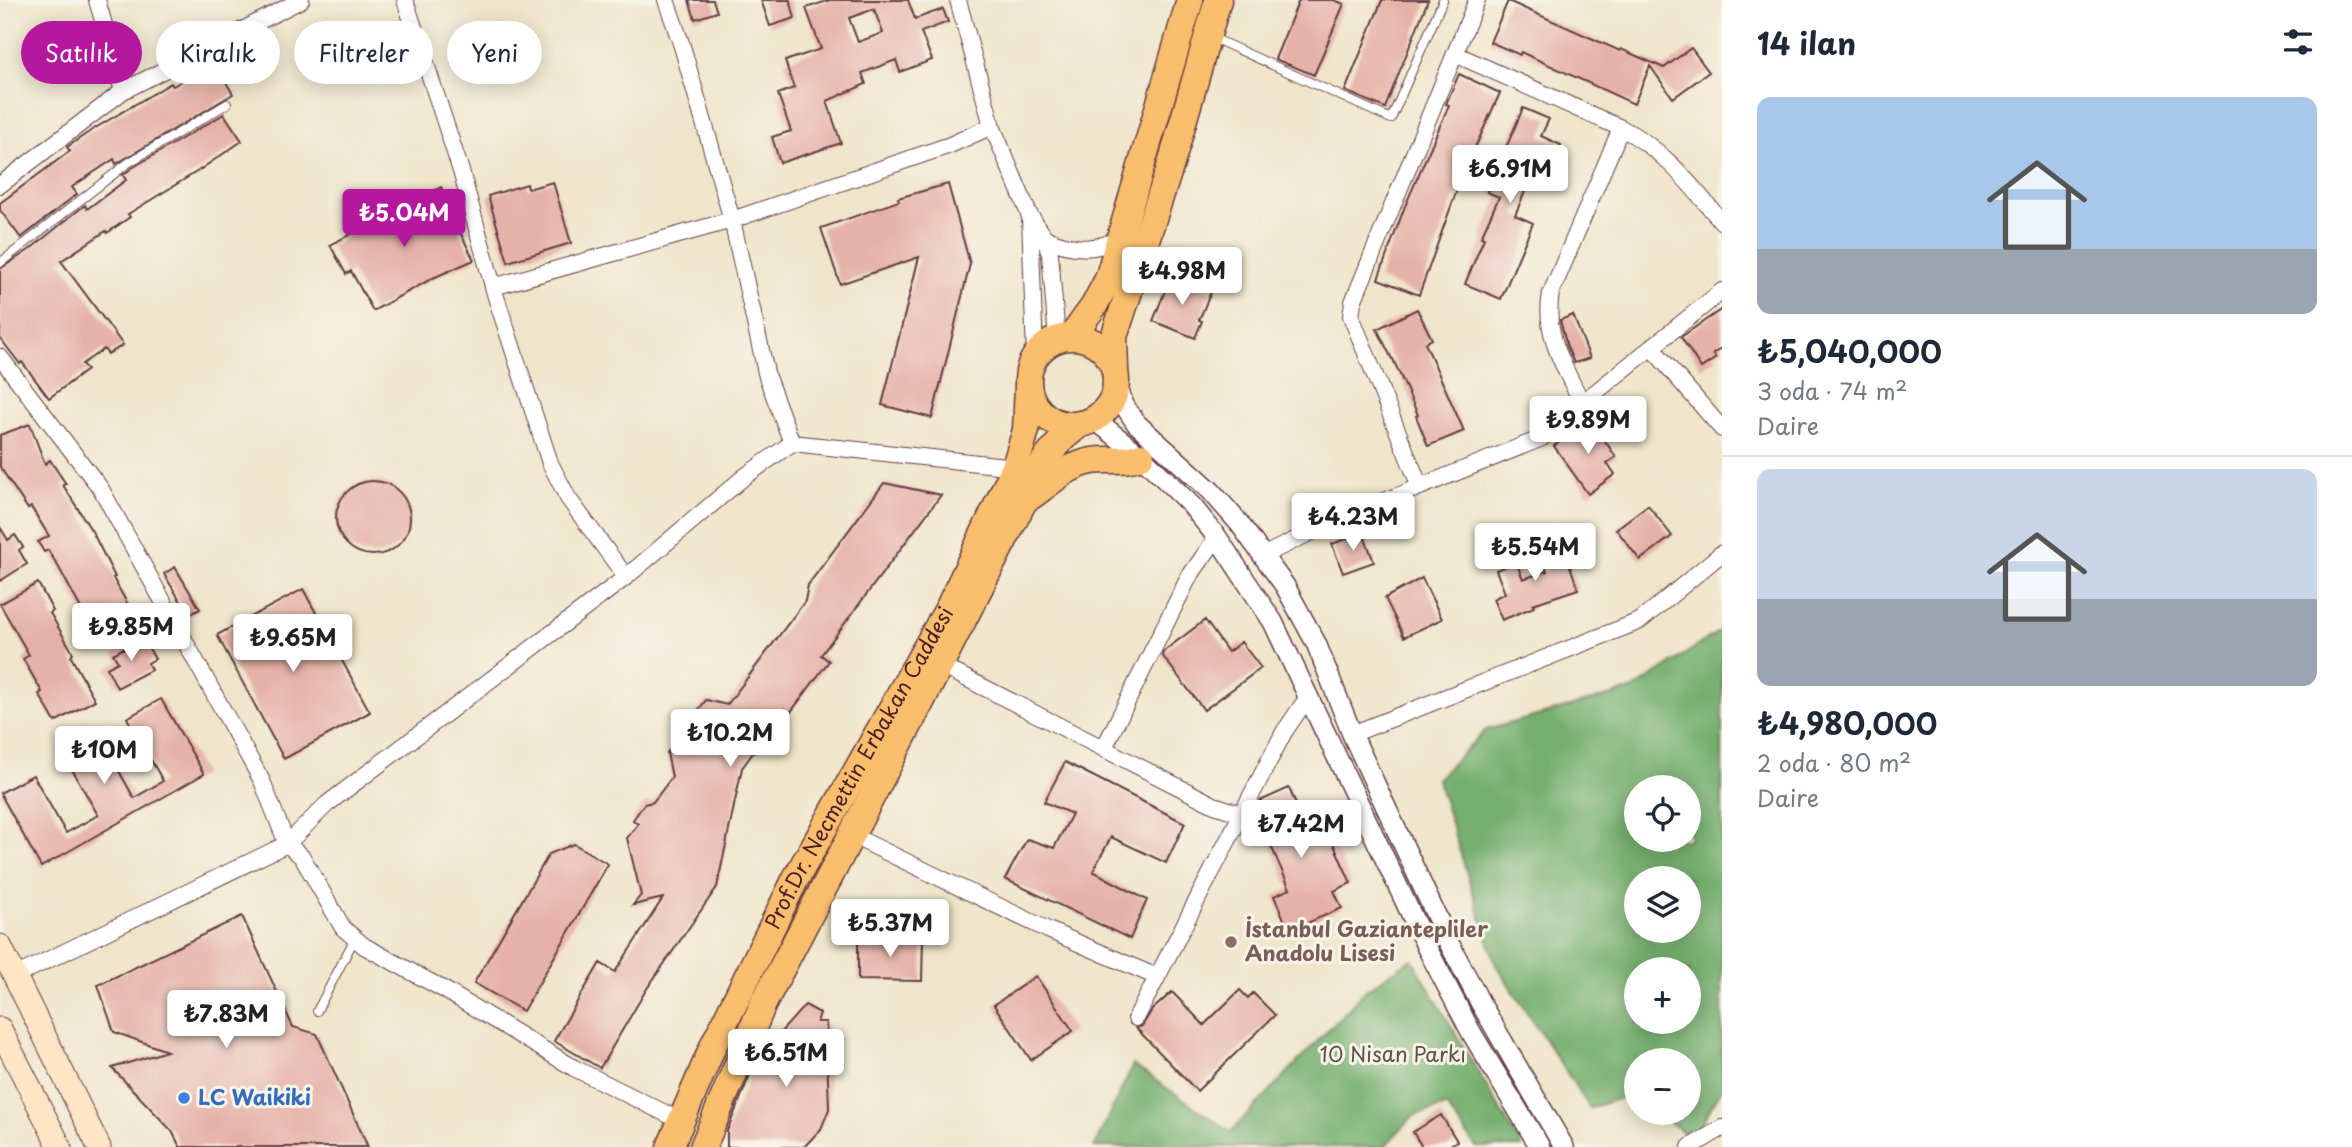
<!DOCTYPE html>
<html lang="tr">
<meta charset="utf-8">
<style>
body{margin:0;font-family:"Playpen Sans",sans-serif;background:#f6f6f7;color:#1f2937;height:100vh;display:flex;flex-direction:column;font-size:26px;white-space:nowrap}
*{box-sizing:border-box;margin:0}
p{font-size:23px;color:#747a83}
.icon{flex:none;width:38px;height:38px;fill:none;stroke:currentColor;stroke-width:2;stroke-linecap:round;stroke-linejoin:round}
.map{position:relative;flex:1;overflow:hidden}
.side{display:flex;flex-direction:column;background:#fff;width:630px}
.side>*{flex:none}
.guide{position:absolute;left:21px;top:21px;width:665px;height:63px;display:flex;gap:14px}
.tools{position:absolute;left:1624px;top:775px;display:grid;gap:14px}
.tools a{display:grid;place-items:center;width:77px;height:77px;border-radius:50%;background:#fff;box-shadow:0 4px 18px #0003;font-size:35px}
.price{position:absolute;translate:-50% -60px;padding:0 16px;border-radius:7px;background:#fff;color:#222;font-size:23px;line-height:46px;filter:drop-shadow(0 2px 4px #0008)}
.price::after{content:'';position:absolute;left:50%;top:42px;width:21px;height:16px;margin-left:-10px;background:inherit;clip-path:polygon(0 0,100% 0,50% 100%)}
.price.on{background:#b5179e;color:#fff}
ul{padding:0;list-style:none}
li{display:grid;align-content:center;gap:14px;height:371px;padding:0 35px}
li+li{border-top:2px solid #e0e1e3}
li span{display:grid;place-items:center;height:217px;border-radius:14px;color:#555}
li>.icon{margin-inline-start:auto}
span .icon{width:126px;height:126px;fill:#fffc;stroke-width:1}
li b{font-size:30px}
h2{display:flex;justify-content:space-between;align-items:center;height:84px;padding:0 35px;font-size:30px}
.tag{padding:0 24px;border-radius:32px;background:#fff;box-shadow:0 4px 18px #0003;font-size:24px;line-height:63px}
.tag.on{background:#b5179e;color:#fff}
main{display:flex;flex:1;min-height:0}
.map>svg:first-child{display:block}
</style>
<main>
<div class="map">
<svg width="1722" height="1147" viewBox="0 0 1722 1147">
<rect width="100%" height="100%" fill="#f7f3e8"/>
<filter id="ink" filterUnits="userSpaceOnUse"><feTurbulence type="fractalNoise" baseFrequency=".0143" numOctaves="2"/><feDisplacementMap in="SourceGraphic" scale="14" xChannelSelector="R" yChannelSelector="G"/><feConvolveMatrix kernelMatrix="1 2 1 2 8 2 1 2 1" color-interpolation-filters="sRGB"/></filter>
<filter id="wash" filterUnits="userSpaceOnUse"><feTurbulence type="fractalNoise" baseFrequency=".00686" numOctaves="4" result="noise"/><feDisplacementMap in="SourceGraphic" scale="28" xChannelSelector="R" yChannelSelector="G"/><feGaussianBlur stdDeviation="1.57" result="paint"/><feColorMatrix in="noise" values="0 0 0 0 0 0 0 0 0 0 0 0 0 0 0 0 0 1.4 0 .05"/><feComposite in="paint" operator="in"/></filter>
<g filter="url(#wash)">
<rect width="100%" height="100%" fill="#efe5ca"/>
<path fill="#74af6e" stroke="#5f674c" stroke-width="2" fill-rule="evenodd" d="M1722 629V1089L1692 1139 1658 1113H1689V1060H1636V1097L1633 1094 1590 1108 1496 965 1437 779 1486 730 1634 689ZM1636 788H1689V840H1636ZM1636 878H1689V931H1636ZM1636 970H1689V1022H1636Z
M1412 959 1522 1147H1476L1446 1106 1413 1116 1384 1147H1094L1133 1065 1231 1132 1366 990Z"/>
<g id="blocks">
<path fill="#e6b2a8" fill-rule="evenodd" d="M689 0H713L717 12 695 19Z
M761 0H790L795 18 770 26Z
M830 0H908L915 19 943 9 948 22 921 32 932 60 900 72 896 60 862 73 866 84 827 101 841 143 780 163 772 137 791 131 778 94 794 88 785 61 821 49 806 8ZM874 9 883 33 858 42 849 18Z
M1299 0H1334L1344 4 1314 75 1275 59Z
M1382 0H1428L1385 108 1345 91Z
M1508 1 1620 51 1621 49 1664 68 1691 48 1709 72 1673 98 1650 66 1634 104 1521 52 1520 55 1490 42Z
M214 62 233 94 116 164 114 159 72 187 77 194 21 238 0 210V203L70 151 67 147 92 130 171 83 173 86Z
M1459 74 1500 93 1462 176 1419 295 1378 279 1405 206 1449 105 1446 104Z
M1523 108 1549 119 1541 136 1561 145 1554 160 1541 154 1515 215 1533 223 1501 299 1465 284 1484 238 1481 237 1499 197 1487 192Z
M224 114 242 141 198 171 128 214 130 217 107 233 106 231 61 261 123 345 108 354 104 349 82 364 87 370 49 398 22 362 20 364 0 338V269L29 250 85 205 87 209 126 180 123 175 132 168Z
M553 182 571 243 508 262 488 196 527 184 528 189Z
M948 184 970 264 932 418 882 405 919 257 840 284 821 228 899 201 898 198Z
M441 187 456 214 452 216 474 260 433 278 373 311 351 271 346 274 330 245Z
M1171 276 1211 292 1199 320 1202 321 1195 338 1153 321Z
M1417 309 1432 339 1425 343 1464 431 1428 446 1416 416 1418 415 1393 359H1392L1377 329Z
M1722 309V348L1713 354 1716 358 1701 368 1681 337Z
M1573 315 1590 358 1574 363 1567 347 1560 320Z
M1594 418 1606 436 1603 438 1616 457 1607 463 1615 474 1588 494 1554 446Z
M30 424 45 464 50 460 66 484 63 485 93 533 115 577 113 578 135 617 96 640 81 616 84 614 58 566 48 550 44 552 38 542 49 536 31 507 28 509 0 467V435Z
M336 518a37 37 0 1 1 74 0a37 37 0 1 1-74 0Z
M884 483 941 495 821 655 829 661 790 713 785 709 742 768 717 887 646 990 600 1068 554 1041 600 963 615 972 663 898 633 905 641 895 627 838 638 824 633 820 644 804 653 802 672 777 667 753 706 700 727 705 805 601 808 585Z
M1648 505 1672 536 1640 560 1616 529Z
M0 527 8 540 15 535 23 547 19 550 27 564 0 581Z
M1363 533 1374 562 1343 573 1332 544Z
M1561 540 1578 589 1533 604 1534 607 1502 620 1493 599 1505 593 1496 570 1516 562 1523 579 1547 571 1539 548Z
M175 567 200 609 189 615 164 574Z
M1422 578 1442 619 1404 637 1385 598Z
M38 583 53 611 50 613 73 653 71 657 95 700 55 722 39 694 42 692 23 659 29 655 0 604Z
M303 589 370 712 284 759 217 635Z
M1205 620 1228 652 1241 642 1261 668 1204 710 1162 655 1164 651Z
M143 638 155 659 148 663 151 670 117 688 107 668 118 662 113 654Z
M161 699 204 774 41 867 0 793 33 775 66 833 98 815 65 757 100 737 134 798 163 781 127 718Z
M1065 762 1185 823 1166 863 1111 837 1093 871 1147 900 1130 939 1005 879 1027 839 1054 848 1072 814 1044 802Z
M1289 788 1304 823 1321 816 1351 883 1334 891 1342 908 1289 931 1274 896 1290 889 1264 830 1257 833 1250 820 1260 801Z
M574 844 608 864 523 1011 474 983 549 854Z
M242 916 293 1027 317 1034 368 1147H180L172 1131 112 1068 167 1051 114 1032 98 985Z
M858 938H923L922 981 858 980Z
M1036 976 1073 1031 1031 1060 994 1005Z
M1240 990 1248 998 1253 993 1275 1015 1197 1091 1136 1028 1142 1026 1152 1010 1172 992 1204 1025Z
M805 1005 820 1013 817 1022H826L829 1109 821 1129 804 1147H727V1131L756 1060Z
M1441 1115 1457 1141 1447 1147H1422L1413 1132Z"/>
</g>
</g>
<g filter="url(#ink)">
<use href="#blocks" fill-opacity="0" stroke="#633d43" stroke-width="2"/>
<g fill="none" stroke-linecap="round" stroke-linejoin="round">
<defs>
<path id="service" d="M1211 37 1391 119 1443 0
M0 263 128 163 227 104
M317 1011 355 938"/>
<path id="minor" d="M97 0 123 91
M405 0 461 171 496 297 550 463 568 498 626 577
M666 0 682 46 732 220 767 377 792 443
M958 0 992 126 1029 214 1045 238 1050 254 1057 339
M1455 54 1621 128C1665 150 1691 186 1722 222
M0 185 123 91 301 0
M1030 216 1035 357
M1045 238C1072 250 1096 252 1122 237
M493 287 732 220 950 145 992 126
M1652 348 1722 429
M0 357 101 489 262 781 287 844 327 804 626 577 744 477 792 443 1015 467
M1582 403C1565 368 1543 334 1551 293L1621 128
M1420 487 1351 316 1353 302 1477 0
M1264 555 1330 523 1542 438 1582 403 1722 291
M940 665 1214 805 1242 814
M1352 734 1640 621 1722 553
M1104 748 1189 577 1217 537
M851 835 1048 930 1157 977
M15 976 287 844 302 857 343 928 364 946 443 989 574 1068 681 1121
M1136 1018 1284 732 1308 697
M1690 1147 1722 1128"/>
<path id="tertiary" d="M1116 383 1124 405 1136 423 1211 491 1239 523 1285 586 1316 643 1352 734 1448 941 1481 1004 1564 1147
M1094 419 1141 456 1192 506 1217 537 1273 622 1428 950 1471 1032 1540 1147"/>
<path id="secondary" d="M0 946 99 1147
M0 1029 60 1147"/>
<g id="primary">
<path d="M1072 336 1094 306 1108 279 1190 0"/>
<circle cx="1072" cy="381" r="44"/>
<path d="M1115 369 1114 337 1171 164 1218 0"/>
<path d="M1030 497C1051 483 1066 466 1092 461 1108 458 1125 463 1141 456"/>
<path id="s1" d="M670 1147 714 1044 796 878 949 607 1015 467 1026 430 1028 385"/>
<path d="M703 1147 763 1004 919 706 1045 460 1063 438 1080 424"/>
</g>
</defs>
<use href="#service" stroke="#633d43" stroke-width="10"/>
<use href="#minor" stroke="#633d43" stroke-width="18"/>
<use href="#tertiary" stroke="#633d43" stroke-width="22"/>
<use href="#secondary" stroke="#633d43" stroke-width="25"/>
<use href="#primary" stroke="#633d43" stroke-width="29"/>
<use href="#service" stroke="#fff" stroke-width="8"/>
<use href="#minor" stroke="#fff" stroke-width="16"/>
<use href="#tertiary" stroke="#fff" stroke-width="19"/>
<use href="#secondary" stroke="#fde5c5" stroke-width="23"/>
<use href="#primary" stroke="#f9be6d" stroke-width="26"/>
</g>
</g>
<circle fill="#8d6e63" stroke="#f7f3e8" stroke-width="2.5" cx="1231" cy="942" r="7"/>
<circle fill="#3f7fe0" stroke="#f7f3e8" stroke-width="2.5" cx="184" cy="1098" r="7"/>
<g text-anchor="middle" stroke-width="6" stroke-linejoin="round" paint-order="stroke">
<g font-size="21" fill="#4a1f2b" stroke="#f7f3e8">
<text dy="7" stroke="none"><textPath href="#s1" startOffset="424">Prof.Dr. Necmettin Erbakan Caddesi</textPath></text>
</g>
<g font-size="21" font-weight="bold" fill="#785e54" stroke="#f7f3e8" text-anchor="start">
<text x="1245" y="937">İstanbul Gaziantepliler<tspan x="1245" dy="24">Anadolu Lisesi</tspan></text>
</g>
<g font-size="21" fill="#5f5344" stroke="#f7f3e8">
<text x="1393" y="1062">10 Nisan Parkı</text>
</g>
<g font-size="21" font-weight="bold" fill="#366cbe" stroke="#f7f3e8" text-anchor="start">
<text x="198" y="1105">LC Waikiki</text>
</g>
</g>
</svg>
<div class="tools">
<a><svg class="icon" aria-label="locate" viewBox="0 0 24 24"><circle cx="12" cy="12" r="6"/><path d="M12 2v4M12 18v4M2 12h4M18 12h4"/></svg></a>
<a><svg class="icon" aria-label="layers" viewBox="0 0 24 24"><path d="M12 4l9 5-9 5-9-5zM3 14l9 5 9-5"/></svg></a>
<a>+</a>
<a>−</a>
</div>
<b class="price" style="left:1510px;top:205px">₺6.91M</b>
<b class="price on" style="left:404px;top:249px">₺5.04M</b>
<b class="price" style="left:1182px;top:307px">₺4.98M</b>
<b class="price" style="left:1588px;top:456px">₺9.89M</b>
<b class="price" style="left:1353px;top:553px">₺4.23M</b>
<b class="price" style="left:1535px;top:583px">₺5.54M</b>
<b class="price" style="left:131px;top:663px">₺9.85M</b>
<b class="price" style="left:293px;top:674px">₺9.65M</b>
<b class="price" style="left:730px;top:769px">₺10.2M</b>
<b class="price" style="left:104px;top:786px">₺10M</b>
<b class="price" style="left:1301px;top:860px">₺7.42M</b>
<b class="price" style="left:890px;top:959px">₺5.37M</b>
<b class="price" style="left:226px;top:1050px">₺7.83M</b>
<b class="price" style="left:786px;top:1089px">₺6.51M</b>
<div class="guide">
<a class="tag on">Satılık</a>
<a class="tag">Kiralık</a>
<a class="tag">Filtreler</a>
<a class="tag">Yeni</a>
</div>
</div>
<section class="side">
<h2>14 ilan<svg class="icon" aria-label="filters" viewBox="0 0 24 24"><path d="M4 7h16M4 17h16"/><circle cx="9" cy="7" r="2"/><circle cx="15" cy="17" r="2"/></svg></h2>
<ul>
<li><span style="background:linear-gradient(#a9c7e8 70%,#9aa5b1 0)"><svg class="icon" aria-label="home" viewBox="0 0 24 24"><path d="M3 11l9-7 9 7M6 9v11h12V9"/></svg></span><div><b>₺5,040,000</b><p>3 oda · 74 m²</p><p>Daire</p></div></li>
<li><span style="background:linear-gradient(#c9d6e8 60%,#9aa5b1 0)"><svg class="icon" aria-label="home" viewBox="0 0 24 24"><path d="M3 11l9-7 9 7M6 9v11h12V9"/></svg></span><div><b>₺4,980,000</b><p>2 oda · 80 m²</p><p>Daire</p></div></li>
</ul>
</section>
</main>
